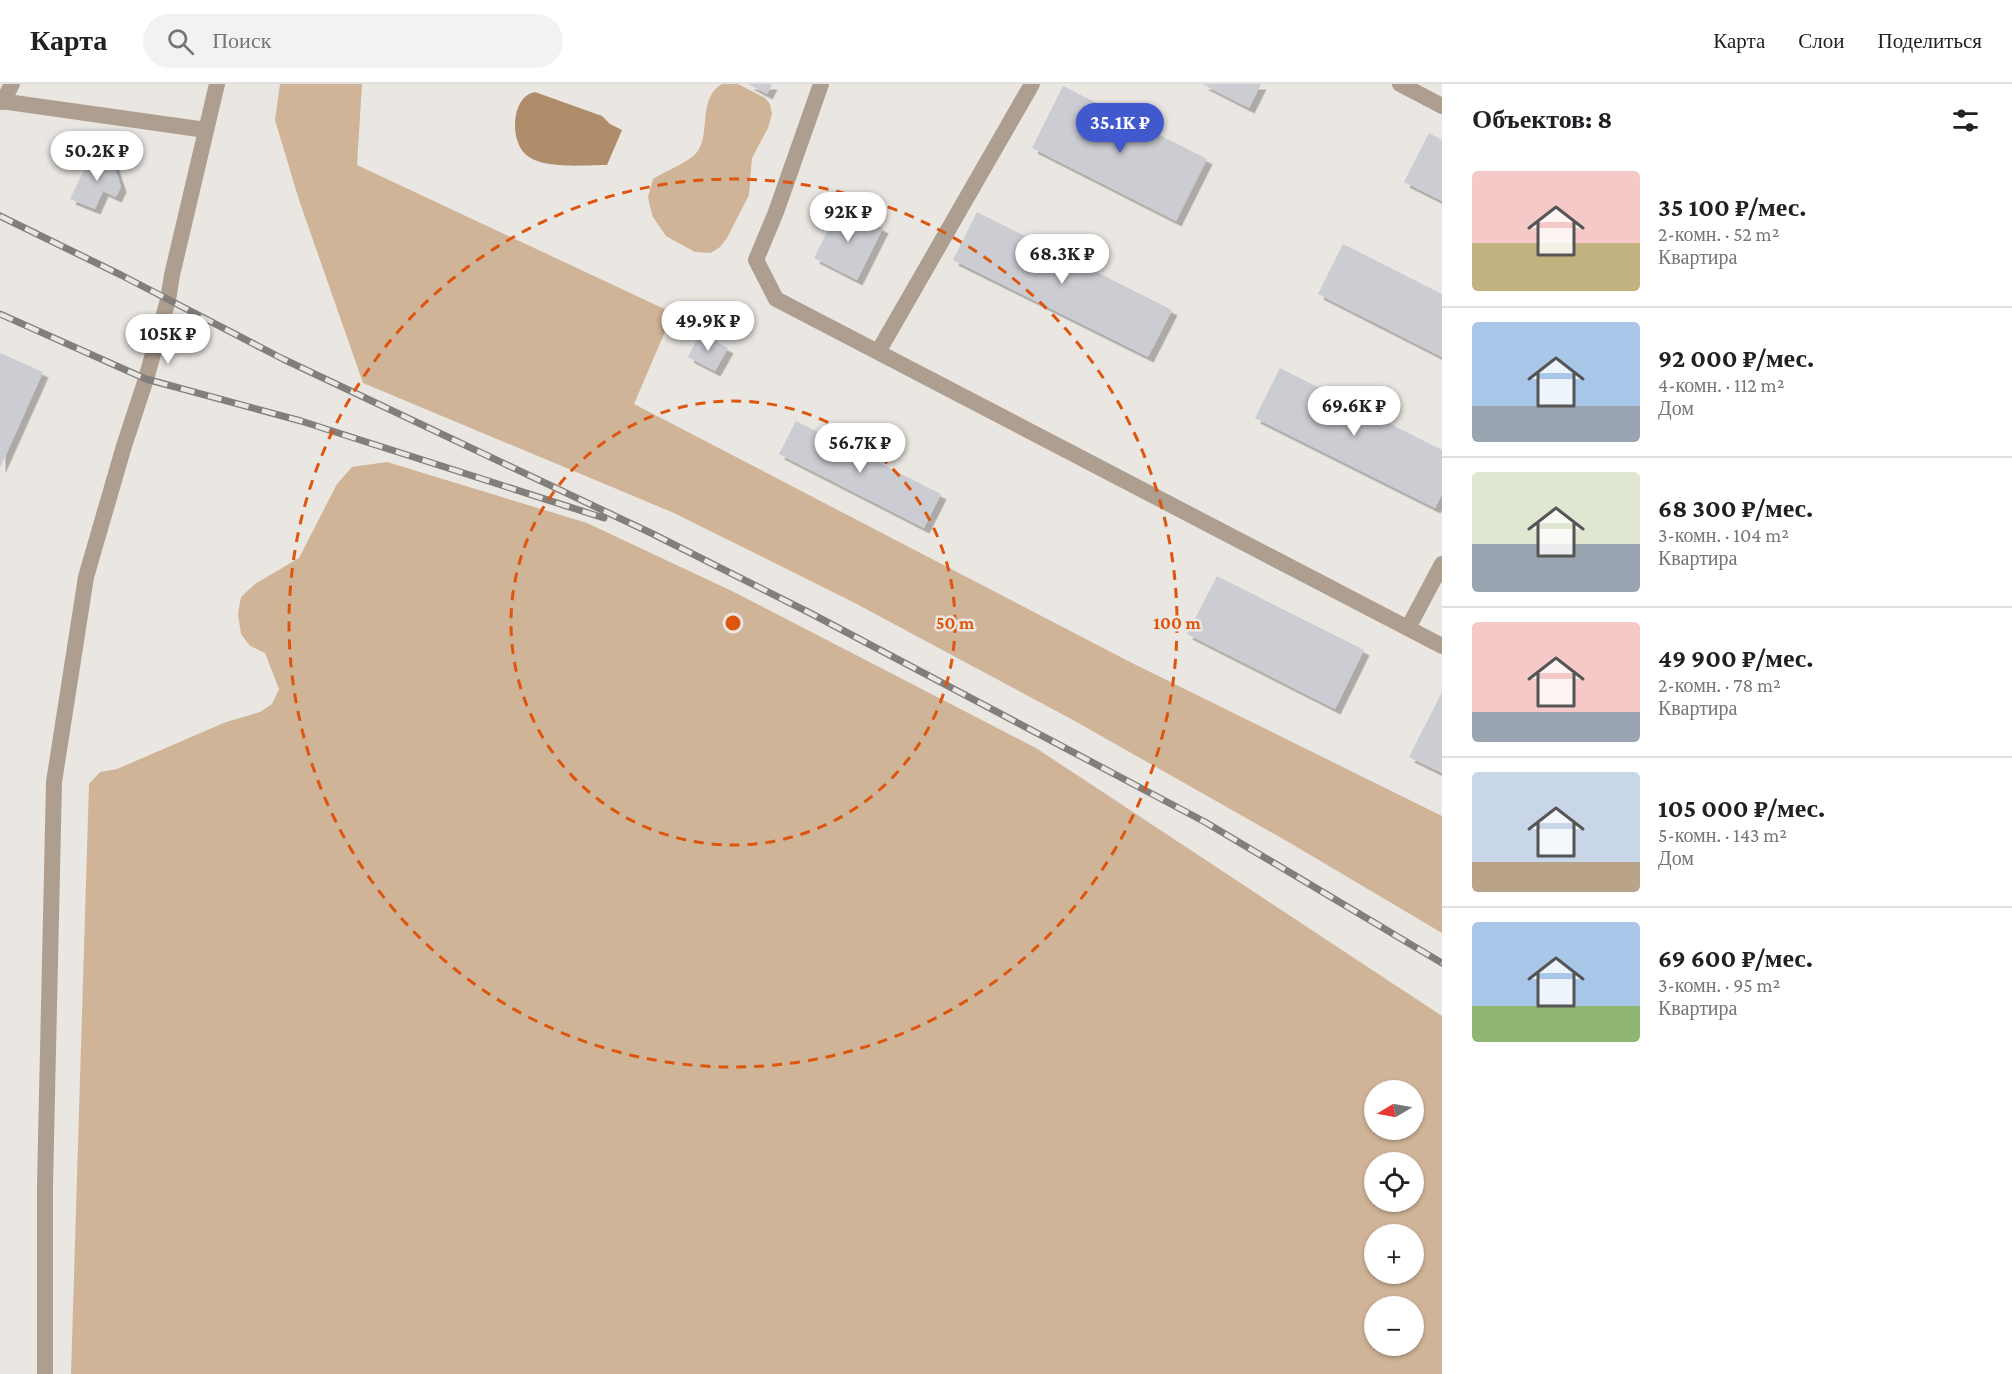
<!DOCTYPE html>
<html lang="ru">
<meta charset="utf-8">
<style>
body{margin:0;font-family:"Crimson Pro",serif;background:#f2f2f2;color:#202124;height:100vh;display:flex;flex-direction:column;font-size:22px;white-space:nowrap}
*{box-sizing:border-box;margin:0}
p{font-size:20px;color:#757577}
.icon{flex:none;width:33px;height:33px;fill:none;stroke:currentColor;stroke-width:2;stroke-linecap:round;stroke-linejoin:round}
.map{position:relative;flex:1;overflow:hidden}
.sheet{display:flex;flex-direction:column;background:#fff;width:570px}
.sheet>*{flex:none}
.needle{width:39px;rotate:260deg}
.fabs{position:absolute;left:1364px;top:996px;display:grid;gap:12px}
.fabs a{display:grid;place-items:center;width:60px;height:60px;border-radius:50%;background:#fff;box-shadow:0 2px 4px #0004;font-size:30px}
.price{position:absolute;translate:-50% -51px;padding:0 14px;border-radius:21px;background:#fff;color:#222;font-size:20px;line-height:39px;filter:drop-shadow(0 2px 3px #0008)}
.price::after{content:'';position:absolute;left:50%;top:36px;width:18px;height:14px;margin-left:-9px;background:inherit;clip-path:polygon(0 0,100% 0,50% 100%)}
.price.current{background:#405acd;color:#fff}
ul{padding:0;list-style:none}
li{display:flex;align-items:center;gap:18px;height:150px;padding:0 30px}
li+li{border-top:2px solid #e0e0e0}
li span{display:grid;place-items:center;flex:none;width:168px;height:120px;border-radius:6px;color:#555}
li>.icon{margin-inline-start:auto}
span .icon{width:72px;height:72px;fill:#fffc;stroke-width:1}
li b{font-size:26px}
h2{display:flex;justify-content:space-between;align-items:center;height:72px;padding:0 30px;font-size:26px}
header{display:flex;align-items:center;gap:36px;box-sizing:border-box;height:84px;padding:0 30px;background:#fff;border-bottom:2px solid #e0e0e0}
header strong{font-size:28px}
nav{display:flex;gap:33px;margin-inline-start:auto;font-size:21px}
.search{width:420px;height:54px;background:#f2f2f2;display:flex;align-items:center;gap:15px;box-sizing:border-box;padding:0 21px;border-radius:33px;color:#757577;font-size:22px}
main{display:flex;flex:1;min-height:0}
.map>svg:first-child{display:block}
</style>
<header>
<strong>Карта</strong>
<div class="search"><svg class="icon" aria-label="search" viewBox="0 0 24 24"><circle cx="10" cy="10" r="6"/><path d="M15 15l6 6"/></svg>Поиск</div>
<nav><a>Карта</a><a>Слои</a><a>Поделиться</a></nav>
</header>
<main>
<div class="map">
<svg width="1442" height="1290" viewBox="0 0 1442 1290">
<defs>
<filter id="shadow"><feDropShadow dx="5.5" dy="5.5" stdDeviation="0" flood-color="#0004"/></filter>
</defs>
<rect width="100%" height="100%" fill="#eae6e2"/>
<path fill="#d0b498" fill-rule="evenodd" d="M280 0H362L357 81 673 229 634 320 1132 579 1442 732V849L1285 756 1073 636 851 517 674 429 363 299 299 116 275 36Z
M722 0H738L765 14 770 20 772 30 768 44 752 74 749 111 727 154 720 163 711 169 695 168 666 152 653 133 650 123 648 113 653 95C664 88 691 77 697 68 711 51 697 14 722 0Z
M387 378 587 439 734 508 1036 664 1442 932V1290H71L89 700 100 688 117 685 226 638 260 628 272 620 279 605 265 569 250 562 241 550 238 530 241 513 255 500 299 474 337 400 352 383ZM1413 1006V1046H1374V1006ZM1413 1078V1118H1374V1078ZM1374 1150H1413V1190H1374ZM1374 1222H1413V1262H1374Z"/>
<path fill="#af8d6a" d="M535 8 602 32 610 40 622 46 607 81C586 81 547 85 529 73 509 61 510 12 535 8Z"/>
<path fill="#cbcdd2" filter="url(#shadow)" d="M748 0H772L767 10Z
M1202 0H1261L1249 24Z
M1063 2 1207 75 1176 137 1032 64Z
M1429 49 1442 56V117L1404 98Z
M93 68 113 78 121 103 116 113 103 107 95 125 70 115Z
M840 122 883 144 857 196 814 174Z
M977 128 1172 226 1148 273 953 176Z
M1343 160 1442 210V273L1318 210Z
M700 249 728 264 715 287 688 273Z
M0 269 43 288 0 384Z
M1280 284 1442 366V410L1435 424 1255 334Z
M796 337 941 410 924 444 779 370Z
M1217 492 1364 566 1335 625 1187 550Z
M1442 608V689L1409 673Z"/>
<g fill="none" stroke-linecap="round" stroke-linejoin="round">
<path stroke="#ae9e8f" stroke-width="16" d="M821 0 776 128 756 176 776 215 1442 562
M1400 0 1442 22
M0 17 206 46
M3 18 12 0
M878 268 1032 0
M1408 544 1442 480"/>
<path stroke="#ae9e8f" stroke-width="16" d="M45 1290V1101L54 698 86 493 124 362 146 295 168 216 172 191 217 0"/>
<defs>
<path id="rail" d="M0 132 121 191 283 275 653 450 812 530 1205 738 1442 879
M0 230 146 295 301 337 604 434"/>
</defs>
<use href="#rail" stroke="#817e7c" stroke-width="7"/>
<use href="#rail" stroke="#eae6e2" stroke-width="4.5" stroke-dasharray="14" stroke-linecap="butt"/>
</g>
<g fill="none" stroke="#de560d" stroke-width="3" stroke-dasharray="10 8">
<circle cx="733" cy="539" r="222"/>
<circle cx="733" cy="539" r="444"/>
</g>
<circle cx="733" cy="539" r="9" fill="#de560d" stroke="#eae6e2" stroke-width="3"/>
<g font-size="18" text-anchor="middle" font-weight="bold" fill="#de560d" stroke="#eae6e2" stroke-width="5" stroke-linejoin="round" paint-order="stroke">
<text x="955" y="545">50 m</text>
<text x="1177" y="545">100 m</text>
</g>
</svg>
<div class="fabs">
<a><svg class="needle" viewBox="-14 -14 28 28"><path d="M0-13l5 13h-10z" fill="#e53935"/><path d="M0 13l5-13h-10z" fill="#757577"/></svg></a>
<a><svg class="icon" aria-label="locate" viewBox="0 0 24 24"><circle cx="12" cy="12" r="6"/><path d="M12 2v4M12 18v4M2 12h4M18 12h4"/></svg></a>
<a>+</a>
<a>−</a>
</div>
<b class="price current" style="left:1120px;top:70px">35.1K ₽</b>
<b class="price" style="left:97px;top:98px">50.2K ₽</b>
<b class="price" style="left:848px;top:159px">92K ₽</b>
<b class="price" style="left:1062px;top:201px">68.3K ₽</b>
<b class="price" style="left:708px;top:268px">49.9K ₽</b>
<b class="price" style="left:168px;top:281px">105K ₽</b>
<b class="price" style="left:1354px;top:353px">69.6K ₽</b>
<b class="price" style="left:860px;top:390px">56.7K ₽</b>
</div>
<section class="sheet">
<h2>Объектов: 8<svg class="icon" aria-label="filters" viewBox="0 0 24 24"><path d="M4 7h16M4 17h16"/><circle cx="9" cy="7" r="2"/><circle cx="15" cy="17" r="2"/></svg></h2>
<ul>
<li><span style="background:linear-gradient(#f6c9c9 60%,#c2b280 0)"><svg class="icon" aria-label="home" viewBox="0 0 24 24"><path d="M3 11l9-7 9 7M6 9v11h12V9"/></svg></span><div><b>35 100 ₽/мес.</b><p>2-комн. · 52 m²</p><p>Квартира</p></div></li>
<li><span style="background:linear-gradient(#a9c7e8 70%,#9aa5b1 0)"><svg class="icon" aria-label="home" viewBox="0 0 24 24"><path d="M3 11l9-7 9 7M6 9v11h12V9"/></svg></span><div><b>92 000 ₽/мес.</b><p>4-комн. · 112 m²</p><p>Дом</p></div></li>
<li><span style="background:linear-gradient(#dfe7d0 60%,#9aa5b1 0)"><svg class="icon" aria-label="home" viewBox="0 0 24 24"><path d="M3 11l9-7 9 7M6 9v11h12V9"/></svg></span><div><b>68 300 ₽/мес.</b><p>3-комн. · 104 m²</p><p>Квартира</p></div></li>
<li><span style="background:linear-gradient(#f6c9c9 75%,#9aa5b1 0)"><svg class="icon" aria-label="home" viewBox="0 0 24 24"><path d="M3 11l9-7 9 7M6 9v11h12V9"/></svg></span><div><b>49 900 ₽/мес.</b><p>2-комн. · 78 m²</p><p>Квартира</p></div></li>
<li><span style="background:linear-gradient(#c9d6e8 75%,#b9a48a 0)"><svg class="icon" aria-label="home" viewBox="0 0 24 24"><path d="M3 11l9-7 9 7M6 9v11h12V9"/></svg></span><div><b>105 000 ₽/мес.</b><p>5-комн. · 143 m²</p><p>Дом</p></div></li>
<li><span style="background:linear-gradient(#a9c7e8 70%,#8fb573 0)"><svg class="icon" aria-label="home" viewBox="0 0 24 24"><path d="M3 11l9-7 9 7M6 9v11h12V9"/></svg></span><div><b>69 600 ₽/мес.</b><p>3-комн. · 95 m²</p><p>Квартира</p></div></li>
</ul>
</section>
</main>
